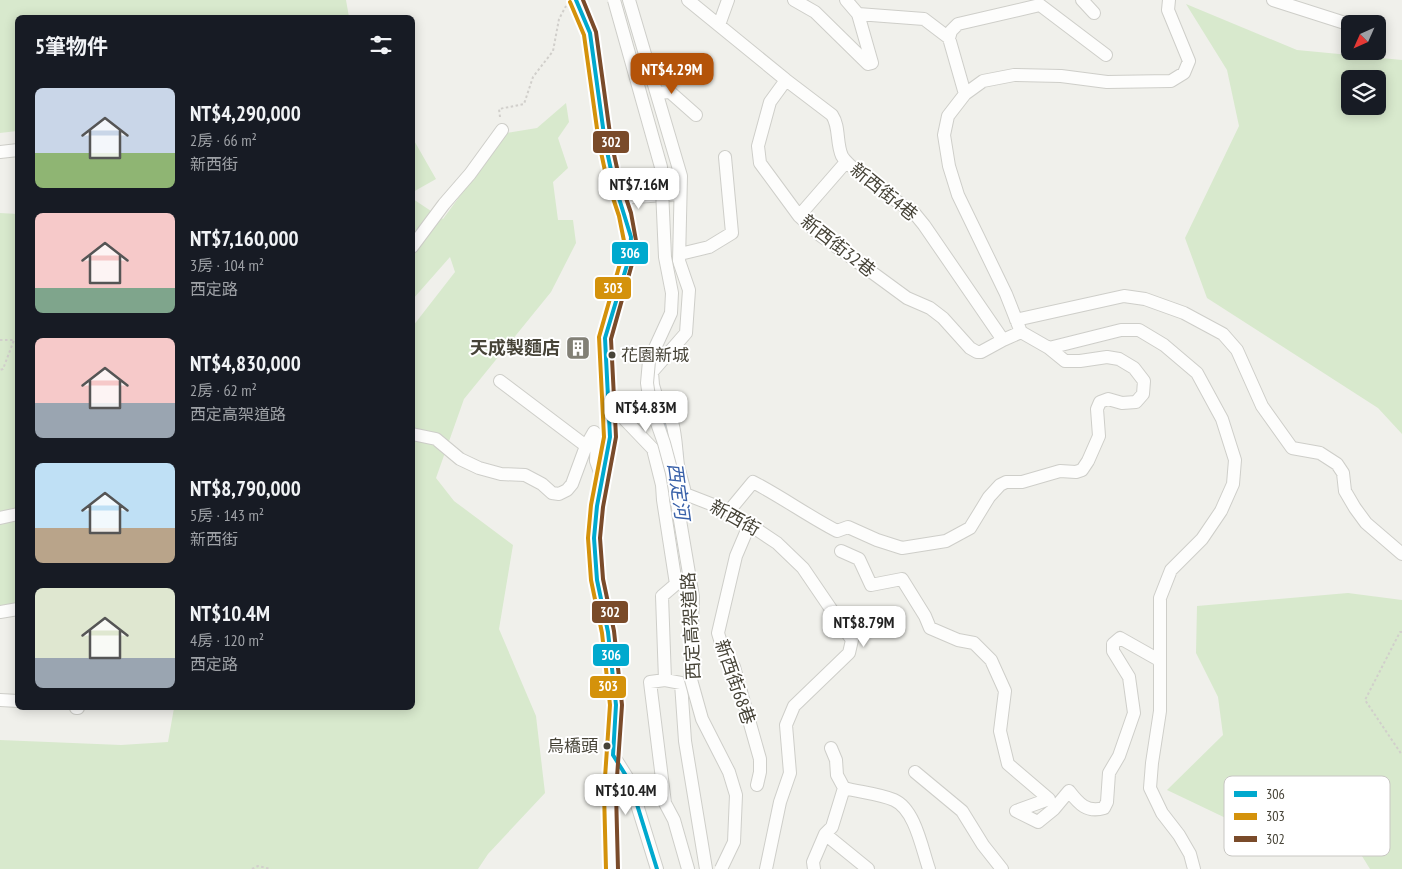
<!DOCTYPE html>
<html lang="zh-TW">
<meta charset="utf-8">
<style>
body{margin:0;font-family:"PT Sans Narrow","Noto Sans TC",sans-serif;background:#242831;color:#f1f3f6;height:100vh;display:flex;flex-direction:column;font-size:19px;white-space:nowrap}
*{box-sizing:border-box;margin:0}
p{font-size:16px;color:#9ea1a6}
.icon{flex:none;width:28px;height:28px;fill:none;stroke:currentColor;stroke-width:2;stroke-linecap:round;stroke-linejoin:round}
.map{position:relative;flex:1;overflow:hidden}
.panel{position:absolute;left:15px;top:15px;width:400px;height:695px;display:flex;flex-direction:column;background:#171b24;border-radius:8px;box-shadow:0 2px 12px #0003}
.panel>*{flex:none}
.needle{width:32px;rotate:225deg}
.controls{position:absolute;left:1341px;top:15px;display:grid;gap:10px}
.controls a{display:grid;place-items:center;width:45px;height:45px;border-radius:8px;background:#171b24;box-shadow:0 2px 12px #0003;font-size:25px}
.price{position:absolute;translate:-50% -42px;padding:0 11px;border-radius:10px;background:#fff;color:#222;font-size:16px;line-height:32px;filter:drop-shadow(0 1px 2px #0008)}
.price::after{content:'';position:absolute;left:50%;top:30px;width:15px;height:11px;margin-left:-8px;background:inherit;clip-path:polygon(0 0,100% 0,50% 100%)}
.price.on{background:#b45309;color:#fff}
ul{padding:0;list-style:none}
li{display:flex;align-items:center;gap:15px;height:125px;padding:0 20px}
li span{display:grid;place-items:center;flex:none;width:140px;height:100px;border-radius:8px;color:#555}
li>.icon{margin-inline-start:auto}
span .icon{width:60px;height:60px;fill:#fffc;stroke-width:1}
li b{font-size:21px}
h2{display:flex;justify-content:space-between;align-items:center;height:60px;padding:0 20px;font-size:21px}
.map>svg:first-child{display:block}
</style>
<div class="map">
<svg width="1402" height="869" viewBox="0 0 1402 869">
<rect width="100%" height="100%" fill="#f0f0eb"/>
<path fill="#d8e9cd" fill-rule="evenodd" d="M0 0H346L349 17 18 18 17 131 0 133Z
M1186 4 1297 50 1402 60V434L1378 408 1207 298 1185 238 1239 126 1227 70ZM1350 79H1378V106H1350Z
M566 103 569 122 558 138 568 168 553 182 558 220H573L576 243 551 292 464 399 436 478 454 501 513 545 499 629 536 716 545 793 488 854 478 869H0V740L121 745 168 742 174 708H412L413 326 455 272 450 257 413 299V199L443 219 506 133 537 128Z
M412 137 436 179 413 192H412Z
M0 213 18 214V604L0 606Z
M1348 593 1402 600V869H1370L1357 848 1232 821 1167 790 1223 735 1218 697 1196 653 1197 606Z"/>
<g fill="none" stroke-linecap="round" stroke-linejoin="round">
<path stroke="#bfd0ea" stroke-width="21" d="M650 396 651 401 670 434 673 455"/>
<defs>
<path id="minor" d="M576 0 590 33 605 142 613 179 625 214 631 246 605 338 609 403 610 437 597 506 594 538 597 580 608 632 616 705 610 792 612 869
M629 0 681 176 679 261 689 290 686 333 652 372 653 385 658 402C677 413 675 446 678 465 680 475 683 484 685 493
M688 0 786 80 832 115C840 127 836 143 842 156 849 169 900 203 915 214L924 225 1003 340 1021 332
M794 0 815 12 868 64 872 63 858 14 846 0
M1082 0 1094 13
M1169 0 1168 10 1189 61 1184 73 1171 81 1107 82 1061 76 1014 75 983 81 965 94 948 116 944 135 949 166 958 195 1006 294 1021 332 1049 348 1121 330H1139L1164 345 1197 373 1222 419 1235 460 1233 484 1221 511 1202 539 1171 570 1160 598V711L1152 763 1150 788 1162 813 1179 835 1190 854 1194 869
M1273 0 1348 24
M858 14 924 19 949 38 965 94
M719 25 728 0
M949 38 951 31 958 24 1040 5 1106 55
M786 80 770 102 758 146 760 163 799 216 820 235 877 276 907 298 930 308 943 318 970 348 977 352H981L1003 340
M657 93 670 92 696 115
M0 152 18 150
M620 198 680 194
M799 216 846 162
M412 247 444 204 470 174 502 130
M680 254 709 247 732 233 725 157
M1016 320 1124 296 1145 299 1184 313 1223 334 1237 350 1262 406 1292 448 1320 453 1337 464 1343 473 1345 491 1355 508 1366 523 1402 554
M500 381 586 446
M609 403 653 449 662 485 663 500 676 584 662 596 665 680
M412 434 436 439 460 459 479 468 501 474 525 475 542 484 552 493 559 494 567 490 572 484 586 446 594 432 597 435 596 461 602 478
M662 485 729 511 777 543 803 568 852 640 849 653 794 706 786 725 790 773 780 802 766 869
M729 511 753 482C782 497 808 516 837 531L848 527 877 540 902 548 946 541 970 528 989 497 1000 485 1006 482H1022L1060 471 1076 472 1082 470 1088 461 1099 436 1097 409 1100 402 1108 399 1122 403 1136 402 1143 394 1144 381 1134 368 1119 359 1107 357 1080 361H1065L1049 348
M0 518 18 514
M750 523 736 556 718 633 728 666 734 667 760 759V772L757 785
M841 551 859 559 871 585 902 579 925 616 930 628 958 640 974 643 991 660 1005 691 1000 731 1008 764 1049 799 1016 811 1038 822 1054 809 1069 791C1079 804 1087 813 1104 808L1107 802 1109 773 1119 756 1134 713 1129 677 1113 651V644L1120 638 1159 660
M0 612 18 609
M0 700 18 701
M76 708H78
M831 748 836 760 837 775 844 788C859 792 880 794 894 800 915 809 922 849 929 869
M613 755 630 782 657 869
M915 772 962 811 983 845 1002 869
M844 788 832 827 825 834 868 869
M688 869 674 820 665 803 650 682 665 680 681 683 685 741 706 869
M814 869 813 862 825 834"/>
</defs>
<use href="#minor" stroke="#cecec9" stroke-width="14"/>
<path stroke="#d1cfcb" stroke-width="2" stroke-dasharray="2.5 2.5" stroke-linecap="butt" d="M500 117 499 109 524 104 533 77 553 51 559 19 566 6
M0 340H14L3 369 0 370
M1402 632H1400L1365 700 1402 755
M252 869 258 866 271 869"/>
<use href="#minor" stroke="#fdfdfc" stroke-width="12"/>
<defs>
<path id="minor-bridge" d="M614 0 661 167 665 257 672 293 671 313 649 361 647 383 650 403 664 443 672 473 693 597 690 676 702 719 729 772 736 795 734 842 721 869"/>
</defs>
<use href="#minor-bridge" stroke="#cecec9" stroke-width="14" stroke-linecap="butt"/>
<use href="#minor-bridge" stroke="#fdfdfc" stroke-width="12"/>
<defs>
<path id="bus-1" d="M576 0 590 33 605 142 613 179 631 237 630 255 605 338 610 437 597 506 594 538 597 580 608 632 616 705 613 755 630 782 657 869"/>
<path id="bus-2" d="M570 2 584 35 599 143 607 180 619 216 625 246 599 337 604 437 591 505 588 538 591 580 602 633 610 705 604 792 606 869"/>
<path id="bus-3" d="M583 0 596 32 611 141 619 177 631 213 637 246 611 339 616 437 603 507 600 538 603 579 614 631 622 705 616 792 618 869"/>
</defs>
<use href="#bus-1" stroke="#fff" stroke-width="8"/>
<use href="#bus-2" stroke="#fff" stroke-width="8"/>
<use href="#bus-3" stroke="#fff" stroke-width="8"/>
<use href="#bus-1" stroke="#00a9ce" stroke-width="4"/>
<use href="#bus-2" stroke="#d4920b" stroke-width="4"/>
<use href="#bus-3" stroke="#7a4b2a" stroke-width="4"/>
</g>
<defs>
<symbol id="building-square" viewBox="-11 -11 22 22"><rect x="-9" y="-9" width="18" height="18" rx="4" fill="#828076" stroke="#fff"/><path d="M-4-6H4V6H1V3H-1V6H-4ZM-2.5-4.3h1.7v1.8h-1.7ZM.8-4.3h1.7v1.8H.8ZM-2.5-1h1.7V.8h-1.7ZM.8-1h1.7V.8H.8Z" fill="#fff"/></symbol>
</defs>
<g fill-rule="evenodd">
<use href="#building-square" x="564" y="334" width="28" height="28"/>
</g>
<g fill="#464337" stroke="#fff" stroke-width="2">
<circle cx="612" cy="355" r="4.5"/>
<circle cx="607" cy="746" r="4.5"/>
</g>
<g text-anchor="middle" stroke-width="4" stroke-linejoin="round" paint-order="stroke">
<g font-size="17" fill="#464337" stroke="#fff" text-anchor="start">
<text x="621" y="361">花園新城</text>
<text x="598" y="752" text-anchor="end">烏橋頭</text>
</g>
<g font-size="18" fill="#464337" stroke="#fff">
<text transform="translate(884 192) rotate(39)" y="6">新西街4巷</text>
<text transform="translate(838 246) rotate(38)" y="6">新西街32巷</text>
<text transform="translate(735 518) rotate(29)" y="6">新西街</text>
<text transform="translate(691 626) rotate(-93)" y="6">西定高架道路</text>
<text transform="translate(735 682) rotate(71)" y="6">新西街68巷</text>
</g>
<g font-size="18" font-weight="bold" fill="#464337" stroke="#fff" text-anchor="end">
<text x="560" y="354">天成製麵店</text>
</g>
<g font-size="19" font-style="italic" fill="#3961a9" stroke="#fff">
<text transform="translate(679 491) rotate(82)" y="7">西定河</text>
</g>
</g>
<rect x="1224" y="776" width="166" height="80" rx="8" fill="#fff" stroke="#c8c7c3" stroke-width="1"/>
<rect x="1234" y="791" width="23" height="6" fill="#00a9ce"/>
<rect x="1234" y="813" width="23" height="7" fill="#d4920b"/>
<rect x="1234" y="836" width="23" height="6" fill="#7a4b2a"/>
<g font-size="14" fill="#464337">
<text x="1266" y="799">306</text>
<text x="1266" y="821">303</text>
<text x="1266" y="844">302</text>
</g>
<g stroke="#fff" stroke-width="2">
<rect x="592" y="130" width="38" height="24" rx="5" fill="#7a4b2a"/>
<rect x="611" y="241" width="38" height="24" rx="5" fill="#00a9ce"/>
<rect x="594" y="276" width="38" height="24" rx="5" fill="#d4920b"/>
<rect x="591" y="600" width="38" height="24" rx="5" fill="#7a4b2a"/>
<rect x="592" y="643" width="38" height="24" rx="5" fill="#00a9ce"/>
<rect x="589" y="675" width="38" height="24" rx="5" fill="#d4920b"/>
</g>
<g font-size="14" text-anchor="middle" font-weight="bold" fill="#fff">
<text x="611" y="147">302</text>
<text x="630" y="258">306</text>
<text x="613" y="293">303</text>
<text x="610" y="617">302</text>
<text x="611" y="660">306</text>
<text x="608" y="691">303</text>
</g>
</svg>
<div class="controls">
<a><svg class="needle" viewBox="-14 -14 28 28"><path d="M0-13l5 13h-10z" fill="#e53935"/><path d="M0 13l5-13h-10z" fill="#9ea1a6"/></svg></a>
<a><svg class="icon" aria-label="layers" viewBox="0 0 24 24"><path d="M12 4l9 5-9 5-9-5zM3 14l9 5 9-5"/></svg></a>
</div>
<b class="price on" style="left:672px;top:95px">NT$4.29M</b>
<b class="price" style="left:639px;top:210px">NT$7.16M</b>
<b class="price" style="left:646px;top:433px">NT$4.83M</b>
<b class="price" style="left:864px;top:648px">NT$8.79M</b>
<b class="price" style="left:626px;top:816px">NT$10.4M</b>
<section class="panel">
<h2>5筆物件<svg class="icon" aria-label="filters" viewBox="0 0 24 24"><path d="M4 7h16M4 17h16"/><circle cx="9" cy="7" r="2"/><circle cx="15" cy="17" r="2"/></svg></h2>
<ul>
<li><span style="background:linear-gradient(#c9d6e8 65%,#8fb573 0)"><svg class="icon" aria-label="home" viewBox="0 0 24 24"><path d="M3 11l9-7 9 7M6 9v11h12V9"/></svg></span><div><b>NT$4,290,000</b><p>2房 · 66 m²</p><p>新西街</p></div></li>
<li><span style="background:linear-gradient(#f6c9c9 75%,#7fa58c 0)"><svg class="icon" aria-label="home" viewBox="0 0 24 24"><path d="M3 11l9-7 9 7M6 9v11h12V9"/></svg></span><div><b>NT$7,160,000</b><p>3房 · 104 m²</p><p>西定路</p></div></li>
<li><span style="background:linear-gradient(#f6c9c9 65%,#9aa5b1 0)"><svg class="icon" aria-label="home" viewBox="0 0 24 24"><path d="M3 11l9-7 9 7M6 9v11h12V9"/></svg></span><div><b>NT$4,830,000</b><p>2房 · 62 m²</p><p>西定高架道路</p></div></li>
<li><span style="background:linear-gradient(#bfe0f5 65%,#b9a48a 0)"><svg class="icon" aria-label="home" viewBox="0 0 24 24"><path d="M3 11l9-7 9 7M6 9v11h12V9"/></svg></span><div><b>NT$8,790,000</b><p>5房 · 143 m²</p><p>新西街</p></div></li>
<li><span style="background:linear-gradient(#dfe7d0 70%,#9aa5b1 0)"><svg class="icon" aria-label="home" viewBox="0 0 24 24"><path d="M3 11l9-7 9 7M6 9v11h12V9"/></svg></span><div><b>NT$10.4M</b><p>4房 · 120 m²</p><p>西定路</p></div></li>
</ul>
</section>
</div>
